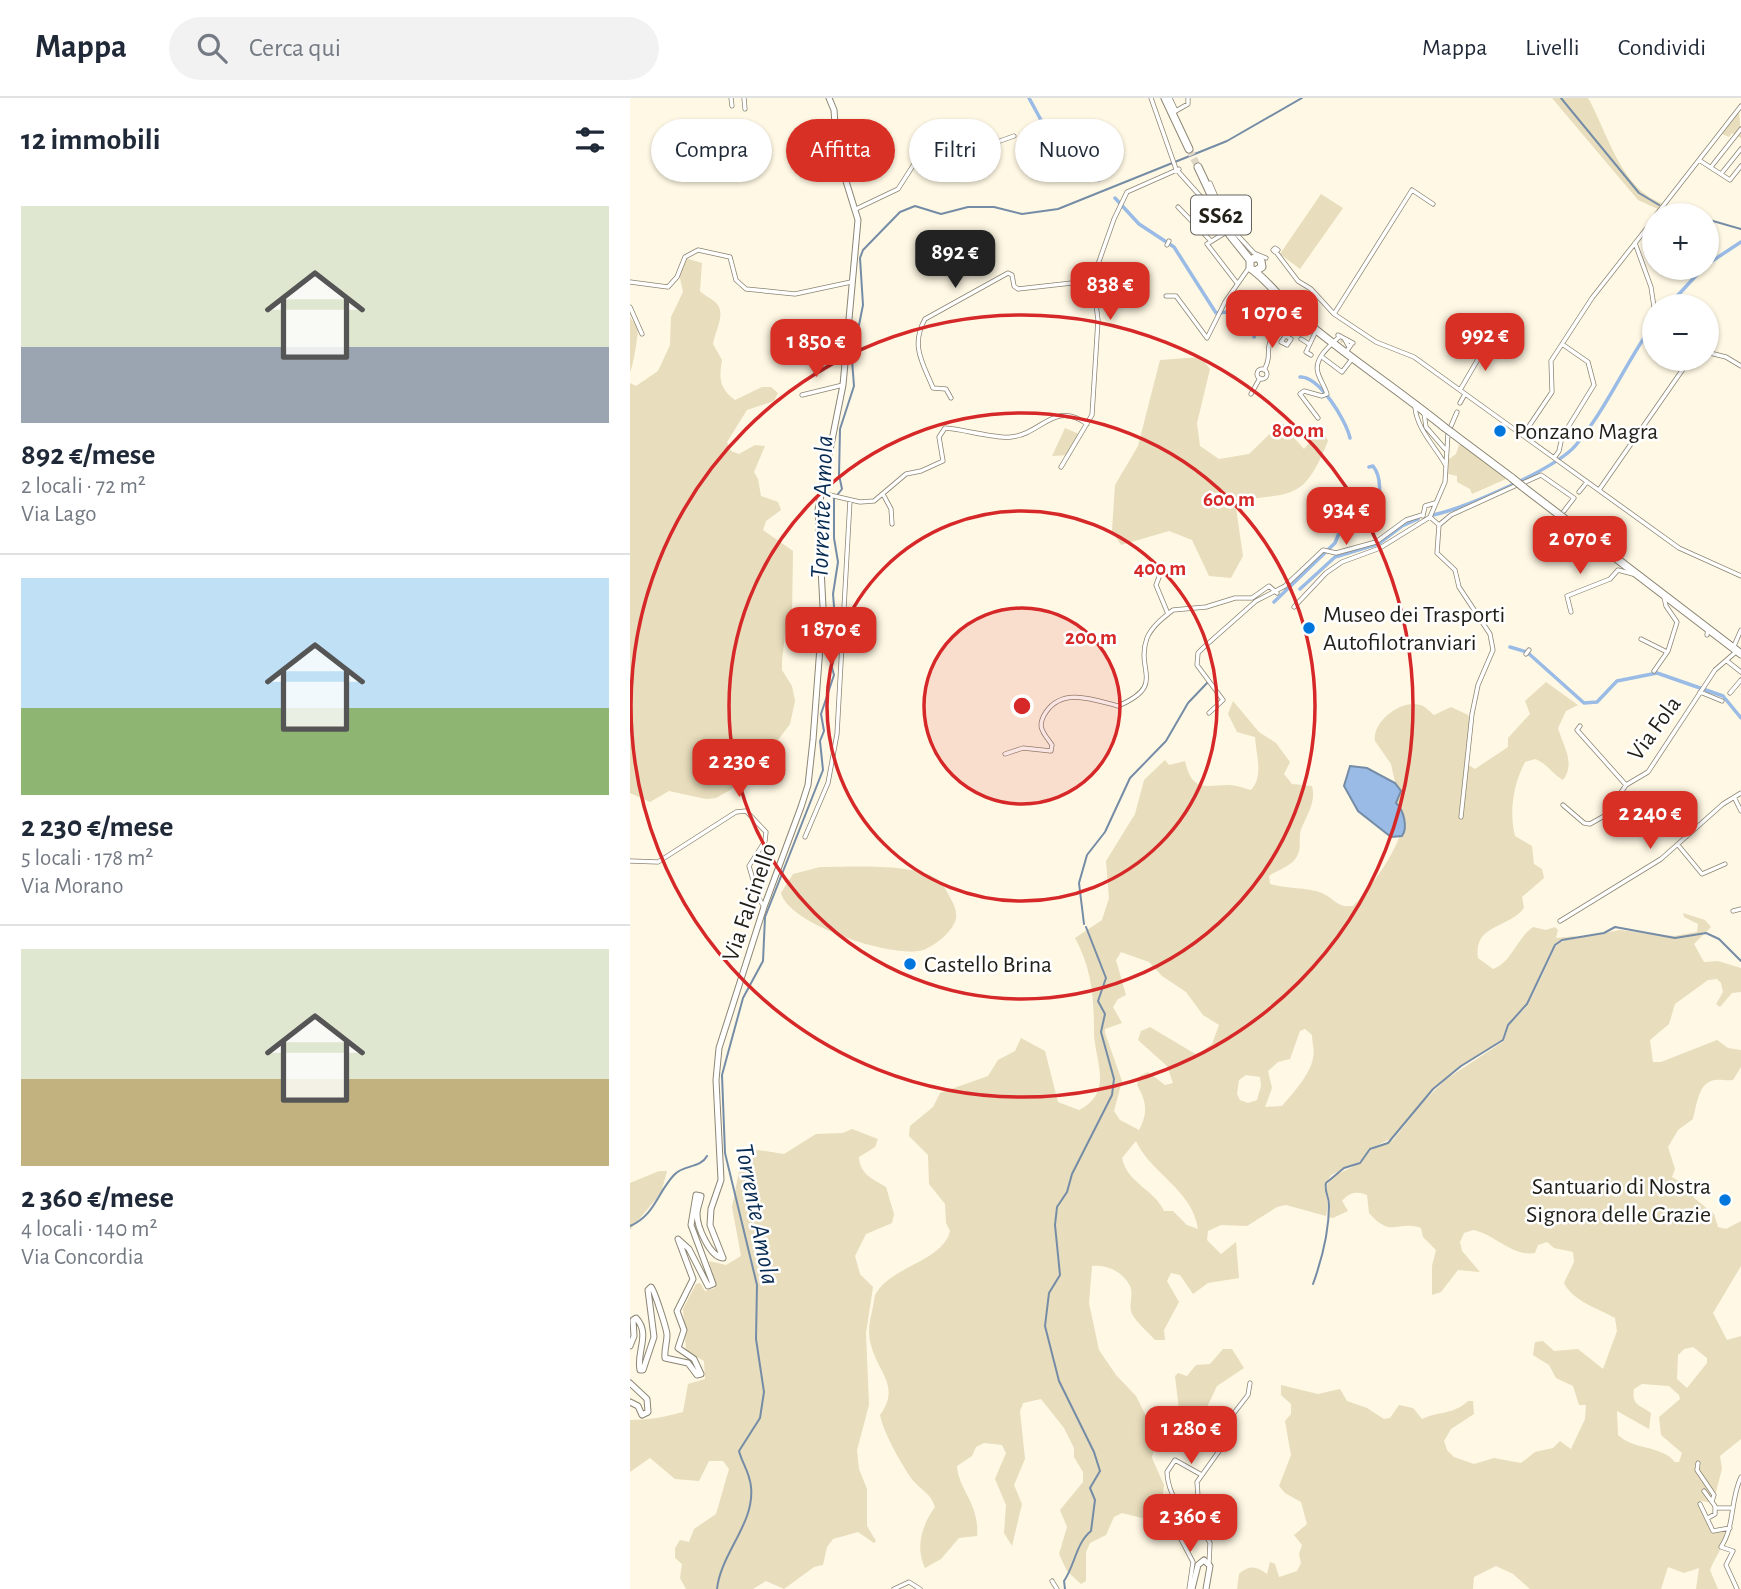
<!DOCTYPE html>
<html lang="it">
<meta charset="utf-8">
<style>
body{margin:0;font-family:"Alegreya Sans",sans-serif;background:#f2f2f3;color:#1f2937;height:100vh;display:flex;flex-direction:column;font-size:26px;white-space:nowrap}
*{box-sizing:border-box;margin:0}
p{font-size:23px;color:#747a83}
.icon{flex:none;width:38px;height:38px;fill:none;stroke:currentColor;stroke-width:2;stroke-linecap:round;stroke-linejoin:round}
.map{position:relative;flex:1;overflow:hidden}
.details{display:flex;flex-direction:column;background:#fff;width:630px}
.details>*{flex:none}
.banner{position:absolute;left:21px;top:21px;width:665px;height:63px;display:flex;gap:14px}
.tools{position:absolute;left:1012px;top:105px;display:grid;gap:14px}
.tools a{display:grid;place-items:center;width:77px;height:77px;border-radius:50%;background:#fff;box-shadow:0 2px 5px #0004;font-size:35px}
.price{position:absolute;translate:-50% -60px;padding:0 16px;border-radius:14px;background:#d93025;color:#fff;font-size:23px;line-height:46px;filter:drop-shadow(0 2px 4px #0008)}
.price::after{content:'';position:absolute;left:50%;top:42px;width:21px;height:16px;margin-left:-10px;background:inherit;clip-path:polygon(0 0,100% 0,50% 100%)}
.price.current{background:#222;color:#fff}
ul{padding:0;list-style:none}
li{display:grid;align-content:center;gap:14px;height:371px;padding:0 21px}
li+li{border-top:2px solid #e0e1e3}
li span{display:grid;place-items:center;height:217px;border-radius:0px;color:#555}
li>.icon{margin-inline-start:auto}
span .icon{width:126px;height:126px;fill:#fffc;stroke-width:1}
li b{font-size:30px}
h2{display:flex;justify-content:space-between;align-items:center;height:84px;padding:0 21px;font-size:30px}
.pill{padding:0 24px;border-radius:32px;background:#fff;box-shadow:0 2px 5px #0004;font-size:24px;line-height:63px}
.pill.current{background:#d93025;color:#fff}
header{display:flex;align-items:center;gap:42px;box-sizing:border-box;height:98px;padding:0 35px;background:#fff;border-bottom:2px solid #e0e1e3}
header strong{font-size:33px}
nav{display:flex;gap:38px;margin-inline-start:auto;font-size:24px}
.search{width:490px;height:63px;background:#f2f2f3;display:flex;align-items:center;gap:18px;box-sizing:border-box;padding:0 24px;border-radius:38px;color:#747a83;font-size:26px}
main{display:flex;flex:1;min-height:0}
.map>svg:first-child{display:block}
</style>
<header>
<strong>Mappa</strong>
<div class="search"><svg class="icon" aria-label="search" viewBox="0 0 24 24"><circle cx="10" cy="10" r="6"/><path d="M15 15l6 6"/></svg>Cerca qui</div>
<nav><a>Mappa</a><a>Livelli</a><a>Condividi</a></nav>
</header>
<main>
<section class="details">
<h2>12 immobili<svg class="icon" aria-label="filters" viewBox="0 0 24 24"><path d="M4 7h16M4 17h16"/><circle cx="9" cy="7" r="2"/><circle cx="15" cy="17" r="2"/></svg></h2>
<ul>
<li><span style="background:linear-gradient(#dfe7d0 65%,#9aa5b1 0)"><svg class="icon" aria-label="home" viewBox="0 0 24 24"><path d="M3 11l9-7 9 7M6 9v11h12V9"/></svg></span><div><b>892 €/mese</b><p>2 locali · 72 m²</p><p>Via Lago</p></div></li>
<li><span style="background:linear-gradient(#bfe0f5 60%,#8fb573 0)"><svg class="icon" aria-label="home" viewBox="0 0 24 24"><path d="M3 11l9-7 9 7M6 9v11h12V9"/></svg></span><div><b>2 230 €/mese</b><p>5 locali · 178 m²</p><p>Via Morano</p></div></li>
<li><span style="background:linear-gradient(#dfe7d0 60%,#c2b280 0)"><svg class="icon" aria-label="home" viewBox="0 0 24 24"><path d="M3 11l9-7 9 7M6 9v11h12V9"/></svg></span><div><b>2 360 €/mese</b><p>4 locali · 140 m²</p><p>Via Concordia</p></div></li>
</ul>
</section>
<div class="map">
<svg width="1111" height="1491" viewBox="0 0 1111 1491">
<rect width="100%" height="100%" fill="#fff8e4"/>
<path fill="#e8ddbc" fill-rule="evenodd" d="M922 0H958C978 35 991 93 1035 106L1030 112 1008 102Z
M1109 13 1111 40 1102 35 1099 39 1090 35Z
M691 96 713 110 670 171 650 156Z
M55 160 72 165 70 193C75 198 79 199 84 203 98 214 85 232 83 246L92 262C89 280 89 290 105 302L132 289H141L148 295 144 303 117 312 97 344 101 353 109 356 125 347 135 348 124 374 128 381 131 398 148 404 151 412 136 423 133 432 163 453 162 519 155 536 152 563V572L162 588 165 603 160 626 148 642 140 647 102 658 94 664 96 673H114L119 681 86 700 76 701 39 693 20 704 0 695V285L6 288 28 273 40 247 41 219 53 194 49 176Z
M0 219 8 231C8 238 3 269 0 274Z
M571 259 580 271 567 325 570 348 589 361 619 356 650 326 662 327 660 335 674 351 692 330 698 343C673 404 664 394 605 403L613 458 601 480 579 478 562 442 539 433 491 447 482 433 485 387 508 348 530 262Z
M435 330 449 336 439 357 422 358Z
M829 347H832L876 381 842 396 840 391 827 384V378L818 376 819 361 826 356Z
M916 584 948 607 936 613 928 630C933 648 946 665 933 682 922 676 918 666 905 661L895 664C883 687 879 714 885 738L902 748 904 766 912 771 914 780 892 799 894 810C878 831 843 826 848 860L863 871C882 864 886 841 903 829L916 832 925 829 928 832 926 840 946 838 924 847 896 906 877 927 872 942 831 967 802 991 762 1040 740 1051 729 1064 701 1077 694 1089 698 1106 696 1118 656 1107 647 1109 617 1128 591 1127 578 1133 577 1142 591 1156 606 1144 609 1180 578 1185 563 1196 550 1177 541 1175 537 1183 549 1204 534 1232 535 1242H525C518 1234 507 1225 502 1216 498 1207 504 1197 500 1188 493 1174 477 1166 462 1168L459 1205 469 1252 486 1277 506 1298 523 1332 526 1342 522 1360 534 1387 533 1396 541 1413 537 1421 528 1424 492 1415 484 1419 476 1437 460 1445 456 1454V1483L451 1486 437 1473 429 1456 437 1429 430 1412 453 1384V1374L444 1359V1350L434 1330 411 1301 393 1305 390 1313 395 1361 384 1387 392 1406 382 1448 374 1435 376 1407 365 1381 376 1355 372 1347 354 1345 346 1349 342 1358 327 1368C328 1391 350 1406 347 1438L329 1440 311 1461 295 1470C285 1449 292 1427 305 1409 301 1395 289 1391 281 1380 271 1365 253 1334 250 1317 271 1288 248 1275 241 1247 237 1235 240 1221 243 1209 244 1205 244 1197 247 1194 263 1168 313 1163 320 1133L316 1125 315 1106 299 1086 298 1057 279 1038 280 1028 303 1009 310 995 358 978 368 962 385 953 391 940 415 953 428 1004 449 1012C484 994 465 964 464 935 464 900 462 871 445 840L472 822 479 800 476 763 505 716 514 682 535 662 539 667 555 663C562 693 573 688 598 687 606 687 613 690 621 692 634 679 626 656 625 639L607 634 598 616 603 603 629 634 646 645 660 664 654 676 662 686 682 688C686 703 678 715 672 729 667 739 673 749 666 760 660 769 647 772 639 778L640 786C657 791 676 789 692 795 705 801 707 810 723 808 741 790 791 726 766 705L771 693 765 684 761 666 745 643C742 624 771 601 790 607 795 608 800 614 804 617L821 609 838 617C844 632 833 649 837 666L845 671 878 649V640L900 616 895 603ZM491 854 519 864 532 878 556 894 573 917 589 927 582 946 567 957 520 929 511 933 508 942 537 968 543 985 535 987 518 974 510 978 507 987C517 1004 518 1015 509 1032L490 1022 484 1013 492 983 475 935V931L492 925 483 909 488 901 496 897 486 862ZM675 931 682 937C682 944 685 953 683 960 680 977 663 995 652 1008L635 1009 642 990 638 973 648 964 660 961 670 933ZM616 977 630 979 631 988 627 1002 618 1005 610 1002 607 996 609 982ZM506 1043C521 1076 562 1091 568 1131L557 1127 543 1113H534C524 1091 497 1085 492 1060Z
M190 769C220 769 282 765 307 781 314 786 318 796 322 803 325 809 328 817 325 824 320 835 305 848 293 852 264 861 159 827 151 795L163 776Z
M1053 815 1075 822 1081 829 1064 846 1074 864 1088 863 1111 870V894L1102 895 1090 909 1086 906 1093 894 1091 885 1087 881 1078 882 1045 906 1039 926 1020 942 1023 964H1031L1087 942 1098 950 1111 952V969L1103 982C1096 983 1092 981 1085 982 1068 984 1067 1007 1063 1021L1048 1032 1038 1049 1045 1071 1042 1079 1062 1091 1064 1100 1084 1116 1088 1129 1096 1131 1111 1123V1168L1083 1215 1097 1242 1111 1238V1341L1090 1358 1092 1371 1083 1405 1072 1403 1068 1406 1081 1434 1094 1432C1097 1446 1085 1458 1080 1472L1088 1491H1066L1069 1470 1054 1475 1038 1469 1031 1491H900L883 1476 866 1468 844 1479 843 1491H607L609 1476C620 1467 626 1468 637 1476L640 1464 645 1466 649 1479 667 1473 671 1465 669 1456 672 1447 664 1437 677 1426 671 1404 655 1395 649 1388 661 1357 655 1323 661 1316V1306L651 1297V1287L688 1296 710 1291 717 1303 737 1310 754 1321 760 1320 769 1307 783 1310 792 1321C809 1313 823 1317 838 1303H843L844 1316 821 1331 814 1343 817 1352 824 1359 844 1366 864 1360 891 1365 905 1354 923 1350 930 1343 941 1351 955 1321 956 1307H949L943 1288 926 1280 919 1267 903 1257 905 1244 913 1243 924 1253 948 1251 973 1271 987 1233 985 1220C967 1210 943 1203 934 1185L944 1164 943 1154 924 1150 917 1144 908 1147 905 1155C882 1159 865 1136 843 1132L834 1135 830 1144 832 1153 850 1174 828 1172 811 1194 802 1197V1168L806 1152 793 1139 791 1130C766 1122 762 1141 739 1115L737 1097C726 1093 720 1094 712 1103L718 1113 703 1120 698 1119 700 1106 696 1089 702 1079 730 1065 741 1052 763 1042 794 1003 815 982 874 943 878 928 898 907 926 848 932 843 990 832 1044 838 1067 834 1068 826 1054 819ZM1063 1249 1077 1260V1265L1057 1290 1047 1281 1048 1257 1054 1251ZM1012 1286 1039 1288 1049 1297 1050 1301 1029 1319 1031 1337 1052 1355 1049 1364H1045C1031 1347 1003 1352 988 1337L987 1313 1019 1331 1021 1315C1011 1307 1001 1308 1004 1291Z
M222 1031 248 1041 245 1049 229 1059C230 1077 243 1081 256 1089L264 1116 262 1125 236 1136 225 1158 230 1176 243 1189 236 1235 239 1307 227 1352 229 1371 237 1391V1428L246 1443 244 1445 228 1434 203 1441 197 1449 193 1467 184 1469 154 1491 136 1483 123 1491H56L50 1480 52 1466 45 1460V1450L50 1442 59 1444 64 1431 86 1416 99 1371 93 1363H79L69 1383 45 1381 20 1360 0 1374V1322C19 1322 35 1319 53 1314L58 1286 75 1281 74 1263 56 1253 53 1211 66 1186 70 1185 75 1193 85 1190 79 1163 96 1167 111 1158 102 1109 112 1058 128 1052 154 1056 186 1036 213 1035Z
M29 1073H37L31 1095 0 1132V1085Z
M593 1251H602L614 1270 587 1288 567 1330 560 1336 551 1328 545 1278 548 1275 557 1278 566 1267 580 1266Z"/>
<path fill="#99bbe5" stroke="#758ca7" stroke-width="2" d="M720 668 737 670 765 685 771 693 766 705C774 712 778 730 772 738L761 739 728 713 714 688Z"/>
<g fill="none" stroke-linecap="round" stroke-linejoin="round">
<path stroke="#758ca7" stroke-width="2" d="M931 0 1009 95 1029 107
M1037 109 1065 117
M1076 121 1111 131
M454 826 449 785 457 757 475 734 500 680 536 643 558 605 578 584
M0 1128C25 1117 27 1095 44 1077 54 1066 70 1071 77 1058
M683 1186C692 1161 699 1133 699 1107 699 1098 694 1094 696 1085L714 1070 730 1065 740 1051 758 1045 803 991 831 968 873 942 878 927 897 906 925 847 932 842 974 835 985 829 1045 840 1076 835 1089 841 1111 863
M87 1491C91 1455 125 1425 121 1389 120 1375 112 1365 109 1353L130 1320 134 1294 126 1241 127 1187 95 1055 92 977 113 900 133 863 135 819 193 672 190 643 194 633 191 616 204 577 200 562 206 533 203 496 208 464 204 440V401L212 391 209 377 210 331 224 288 222 262 233 207 230 160 233 152 270 114 285 108 311 116 338 109H364L392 116 428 111 597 43 672 0
M435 1491 434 1483C445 1467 446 1445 461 1433L465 1402 460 1390 470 1373 464 1354 429 1283 415 1228 419 1195 430 1177 425 1127 427 1109 437 1094 442 1076 482 997 484 981 471 934 475 916 468 903 476 880 456 829"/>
<path stroke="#99bbe5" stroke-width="3.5" d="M399 0 418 35 434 44 469 82
M485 100 509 126 544 149 586 215 598 214 609 199 615 198 626 210 631 224 624 239
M1076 167 1111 144
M1038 208 1073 170
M670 279C689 278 716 322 720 340
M803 417C835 410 926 371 946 347 977 310 996 264 1024 225
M670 491 705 459 748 446 772 428 788 421
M644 504 705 445 713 425C722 417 733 417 742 410 753 402 751 378 743 368L739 369
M880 549 897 554 954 605 967 604 987 583 1027 575 1093 598 1111 620"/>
<path stroke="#ded7c5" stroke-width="3.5" stroke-dasharray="3.5 2" stroke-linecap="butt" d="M711 242 713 244"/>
<path stroke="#ded7c5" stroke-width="7" stroke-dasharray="7 3.5" stroke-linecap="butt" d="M559 51 568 69"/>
<defs>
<path id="street" d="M101 0 102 8
M114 0 115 11
M521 0 546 71 579 108 586 120 593 125
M540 0 546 13
M544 14 558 6V0
M1069 62 1100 82 1111 68
M1081 69 1111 31
M1091 76 1111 51
M580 85 590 108
M548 109 581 143
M226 111 268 91 286 63 295 57 356 48 384 38
M1026 117 1111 8
M599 128 624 155 636 160
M598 133 577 146 607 185
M1005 145 1021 189 1024 209
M537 147 539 143
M645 150 648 152 645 154 643 152Z
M646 154 668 183 681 191 704 216 746 244 784 259 1049 450 1111 478
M0 184 38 189 47 179 55 159 68 152 100 159 106 182 116 191 165 196 221 184
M536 198H546L577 240 595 204 618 171
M0 209 12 236
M704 216 782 92 803 106
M708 237 723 245
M656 238 661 241 657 247 651 244 668 220
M671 241 679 246
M715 242 719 249
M716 254 721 247
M1076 254 1096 259 1111 268
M681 257 676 254 686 233
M692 259 712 274 722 261
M627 276a5 5 0 1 1 10 0a5 5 0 1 1-10 0Z
M634 272C642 259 636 254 640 244 645 231 652 221 653 205
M830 292 858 244
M621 296 630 280
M172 297 213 287
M321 300 316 291 303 290C293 265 280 248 295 221L378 175 382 177 384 188 388 191 451 184 465 171
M830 305 835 296
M785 309C787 331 804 347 815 366
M794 315 796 329 815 351
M688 320 670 296 674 293 692 298 697 296C695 289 690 282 688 275 683 260 702 246 710 238
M821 328 827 314
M893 337 922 294 921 263 962 200 1024 121
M924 360 929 353 932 339 964 287 958 264 932 246
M431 369 462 317 468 222 465 198 467 169 484 121 497 94 549 71
M893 385 911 377 944 400 934 413
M969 392 1060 261
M949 394 957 384
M191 395 230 404 244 403 276 376 291 373 313 363 309 339 315 330C333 331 366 341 381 339 412 336 424 302 457 326
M254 398 261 411 262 426
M793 418 795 408 805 405
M809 427 807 455 825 472 829 489 860 536 863 552 848 587 842 616 831 719
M809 427 800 419 815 384 818 335
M809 427 821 417 887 387
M535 473 531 474 526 487 538 516
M664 509 696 475 712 464 750 450 800 419
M941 514 937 498 980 481 988 472 1003 476
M1077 537 1078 531
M1011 541 1037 554
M1104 548 1111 532
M896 556 899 552
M1097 563 1111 574
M1024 573 1038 553 1047 524 1036 508 1034 499
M1070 594 1092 603
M1100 595 1111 582
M579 615 593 602 567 567 568 555 574 549 626 503 655 488 693 452 706 455 746 444 776 422 792 417
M950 628 947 632 996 687
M375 656 393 650 421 653 422 647C413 634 406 629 416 614 433 589 464 602 488 608 537 587 505 573 517 540 522 528 533 520 543 512L576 509 605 500H622L639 488 647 495
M1104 699 1111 713
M933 707 954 725 960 726 976 717 996 687 1018 674 1085 572 1107 553
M175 739 198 685 207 636 220 402
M1048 747 1072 776 1095 766
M0 763 28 764 106 714 116 713 136 734 135 743 119 768 128 799 134 809
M1103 813 1111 811
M930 823 1031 761 1093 706 1111 695
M1068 1365 1067 1372 1084 1397 1082 1403
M1074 1393 1085 1408V1416L1078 1420
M1070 1406 1083 1433 1100 1430
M1085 1410H1103
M579 1465 580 1445 570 1427 567 1384 597 1342 604 1315 618 1297 620 1285
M422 1483 427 1491
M264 1491 279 1484 290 1491
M559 1491 563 1464 543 1426C551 1396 538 1400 537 1374L545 1362 570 1376
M1107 1491 1096 1467 1103 1453 1091 1449C1105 1428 1100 1402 1111 1379"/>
<path id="secondary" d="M93 1160 80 1127 81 1111 91 1082 86 982 89 950 134 809 171 709 178 687 183 642 193 509 188 412 213 287 228 122 207 54 204 12 199 0
M0 1248 4 1238 3 1222 6 1220C21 1236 6 1254 10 1272H13L24 1239 18 1192 21 1189C24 1191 37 1232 37 1237 37 1245 34 1252 35 1260L58 1265 67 1277 71 1276 64 1261 48 1250 54 1232 47 1213 63 1181 48 1141 59 1151 78 1188 83 1186 61 1127 66 1097 71 1098C70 1104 67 1110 67 1116 67 1129 80 1159 93 1160
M0 1285 17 1301 18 1314 12 1317 8 1308 0 1304
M562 1491 568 1467 574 1462 580 1468 576 1491"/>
<path id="primary" d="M535 0 559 51
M568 69 600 137 620 162V170C637 181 652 203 669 218 715 257 767 291 814 329
M620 162 627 159 631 163 632 169 627 172
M822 335 882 380
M893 389 1111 556"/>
</defs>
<use href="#street" stroke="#8b8573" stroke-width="5"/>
<use href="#secondary" stroke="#8b8573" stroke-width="7"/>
<use href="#primary" stroke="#8b8573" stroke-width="9"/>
<use href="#street" stroke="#fff" stroke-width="3.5"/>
<use href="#secondary" stroke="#fff" stroke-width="5"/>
<use href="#primary" stroke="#fff" stroke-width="7"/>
<defs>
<path id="primary-bridge" d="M814 329 822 335
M882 380 893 389"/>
</defs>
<use href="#primary-bridge" stroke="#8b8573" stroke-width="9" stroke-linecap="butt"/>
<use href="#primary-bridge" stroke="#fff" stroke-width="7"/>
</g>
<circle cx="392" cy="608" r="98" fill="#d62828" fill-opacity=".12"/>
<g fill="none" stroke="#d62828" stroke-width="3.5">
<circle cx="392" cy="608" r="98"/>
<circle cx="392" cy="608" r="195"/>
<circle cx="392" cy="608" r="293"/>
<circle cx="392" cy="608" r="391"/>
</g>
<g fill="#0176dd" stroke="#fff" stroke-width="2.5">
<circle cx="870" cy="333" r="7"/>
<circle cx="679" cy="530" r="7"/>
<circle cx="280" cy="866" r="7"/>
<circle cx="1095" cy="1102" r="7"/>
</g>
<g text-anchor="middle" stroke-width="5" stroke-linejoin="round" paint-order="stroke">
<rect fill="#fff" stroke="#64625d" stroke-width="2" x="561" y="97.5" width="60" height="39" rx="5"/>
<g font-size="23" font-weight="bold" fill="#211f17">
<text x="591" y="125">SS62</text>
</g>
<g font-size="24" fill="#211f17" stroke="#fff" text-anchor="start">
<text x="884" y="341">Ponzano Magra</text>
<text x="693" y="524">Museo dei Trasporti<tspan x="693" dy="28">Autofilotranviari</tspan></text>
<text x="294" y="874">Castello Brina</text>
<text x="1081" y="1096" text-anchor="end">Santuario di Nostra<tspan x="1081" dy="28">Signora delle Grazie</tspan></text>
</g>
<g font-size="24" fill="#211f17" stroke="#fff">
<text transform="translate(1024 630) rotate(-54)" y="8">Via Fola</text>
<text transform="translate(119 804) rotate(-71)" y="8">Via Falcinello</text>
</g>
<g font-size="26" font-style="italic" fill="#072b52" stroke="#fff">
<text transform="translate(191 409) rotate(-88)" y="9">Torrente Amola</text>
<text transform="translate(128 1116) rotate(79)" y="9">Torrente Amola</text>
</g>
</g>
<circle cx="392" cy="608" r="10" fill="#d62828" stroke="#fff" stroke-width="3.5"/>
<g font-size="21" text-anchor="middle" font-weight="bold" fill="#d62828" stroke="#fff" stroke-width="5" stroke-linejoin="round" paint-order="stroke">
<text x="668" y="339">800 m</text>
<text x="599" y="408">600 m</text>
<text x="530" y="477">400 m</text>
<text x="461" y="546">200 m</text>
</g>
</svg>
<div class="tools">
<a>+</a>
<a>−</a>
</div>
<b class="price current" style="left:325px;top:192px">892 €</b>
<b class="price" style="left:480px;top:224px">838 €</b>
<b class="price" style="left:642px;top:252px">1 070 €</b>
<b class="price" style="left:855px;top:275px">992 €</b>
<b class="price" style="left:186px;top:281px">1 850 €</b>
<b class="price" style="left:716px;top:449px">934 €</b>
<b class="price" style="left:950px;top:478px">2 070 €</b>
<b class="price" style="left:201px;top:569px">1 870 €</b>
<b class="price" style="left:109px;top:701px">2 230 €</b>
<b class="price" style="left:1020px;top:753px">2 240 €</b>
<b class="price" style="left:561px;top:1368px">1 280 €</b>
<b class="price" style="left:560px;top:1456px">2 360 €</b>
<div class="banner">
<a class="pill">Compra</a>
<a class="pill current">Affitta</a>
<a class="pill">Filtri</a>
<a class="pill">Nuovo</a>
</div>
</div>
</main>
